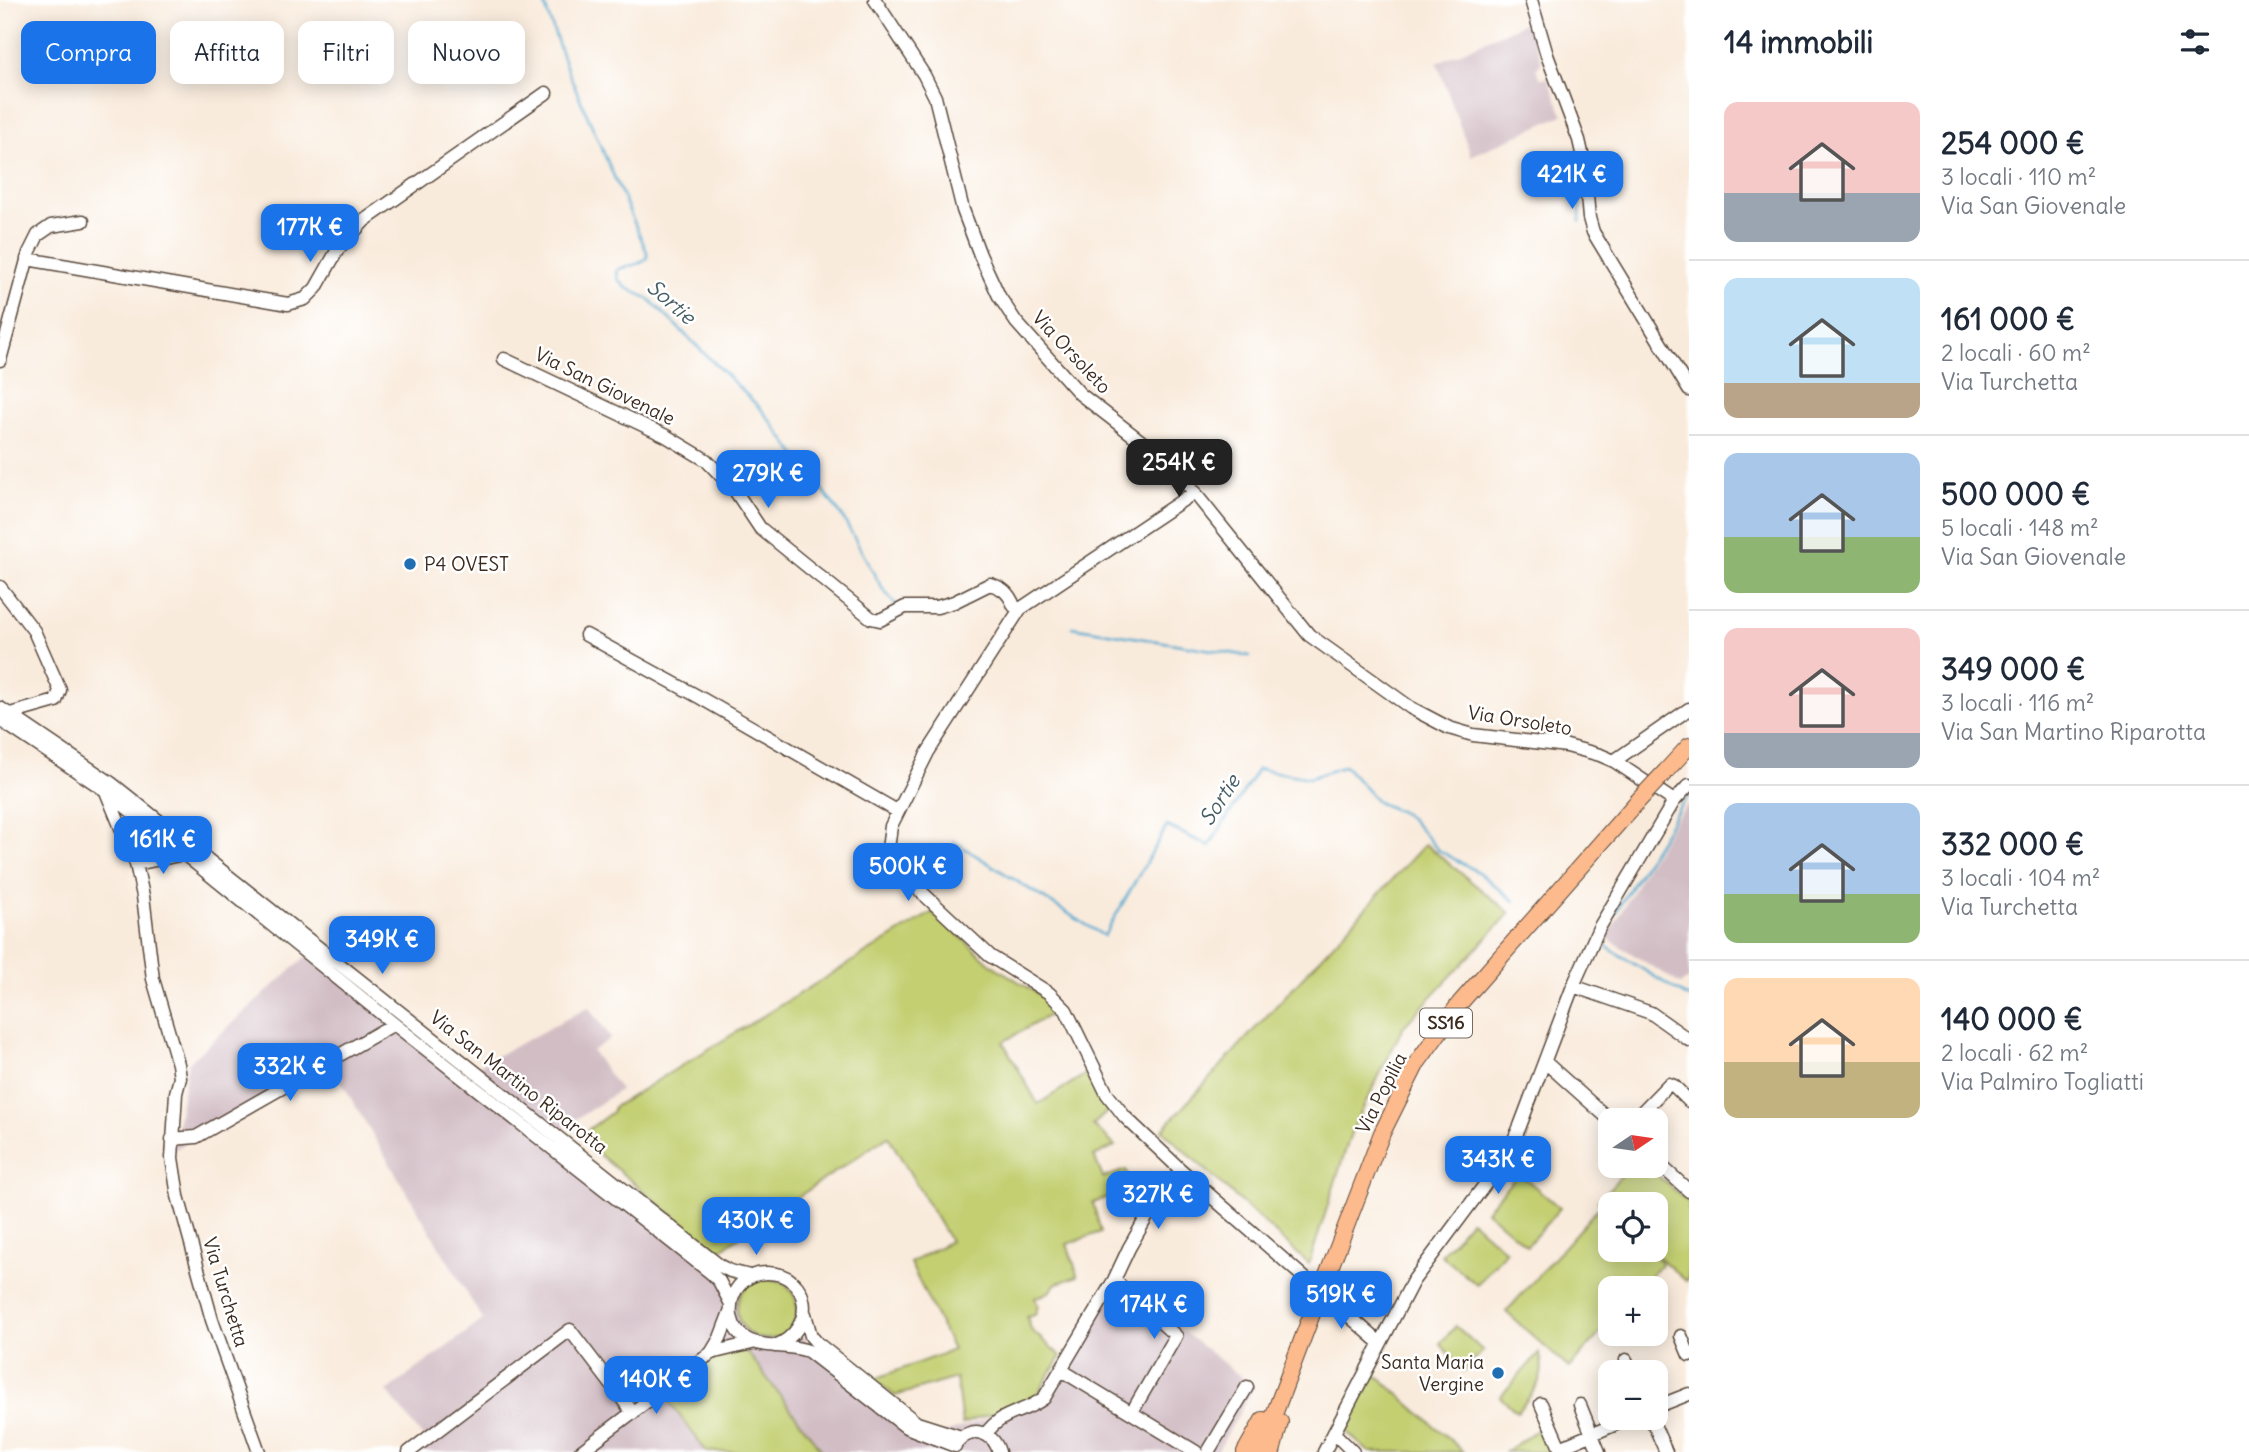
<!DOCTYPE html>
<html lang="it">
<meta charset="utf-8">
<style>
body{margin:0;font-family:Delius,sans-serif;background:#f2f2f3;color:#1f2937;height:100vh;display:flex;flex-direction:column;font-size:26px;white-space:nowrap}
*{box-sizing:border-box;margin:0}
p{font-size:23px;color:#747a83}
.icon{flex:none;width:38px;height:38px;fill:none;stroke:currentColor;stroke-width:2;stroke-linecap:round;stroke-linejoin:round}
.map{position:relative;flex:1;overflow:hidden}
.drawer{display:flex;flex-direction:column;background:#fff;width:560px}
.drawer>*{flex:none}
.guide{position:absolute;left:21px;top:21px;width:665px;height:63px;display:flex;gap:14px}
.needle{width:46px;rotate:77deg}
.fabs{position:absolute;left:1598px;top:1108px;display:grid;gap:14px}
.fabs a{display:grid;place-items:center;width:70px;height:70px;border-radius:14px;background:#fff;box-shadow:0 4px 18px #0003;font-size:35px}
.price{position:absolute;translate:-50% -60px;padding:0 16px;border-radius:14px;background:#1a73e8;color:#fff;font-size:23px;line-height:46px;filter:drop-shadow(0 2px 4px #0008)}
.price::after{content:'';position:absolute;left:50%;top:42px;width:21px;height:16px;margin-left:-10px;background:inherit;clip-path:polygon(0 0,100% 0,50% 100%)}
.price.on{background:#222;color:#fff}
ul{padding:0;list-style:none}
li{display:flex;align-items:center;gap:21px;height:175px;padding:0 35px}
li+li{border-top:2px solid #e0e1e3}
li span{display:grid;place-items:center;flex:none;width:196px;height:140px;border-radius:14px;color:#555}
li>.icon{margin-inline-start:auto}
span .icon{width:84px;height:84px;fill:#fffc;stroke-width:1}
li b{font-size:30px}
h2{display:flex;justify-content:space-between;align-items:center;height:84px;padding:0 35px;font-size:30px}
.chip{padding:0 24px;border-radius:14px;background:#fff;box-shadow:0 4px 18px #0003;font-size:24px;line-height:63px}
.chip.on{background:#1a73e8;color:#fff}
main{display:flex;flex:1;min-height:0}
.map>svg:first-child{display:block}
</style>
<main>
<div class="map">
<svg width="1689" height="1452" viewBox="0 0 1689 1452">
<rect width="100%" height="100%" fill="#fff"/>
<filter id="ink" filterUnits="userSpaceOnUse"><feTurbulence type="fractalNoise" baseFrequency=".0143" numOctaves="2"/><feDisplacementMap in="SourceGraphic" scale="14" xChannelSelector="R" yChannelSelector="G"/><feConvolveMatrix kernelMatrix="1 2 1 2 8 2 1 2 1" color-interpolation-filters="sRGB"/></filter>
<filter id="wash" filterUnits="userSpaceOnUse"><feTurbulence type="fractalNoise" baseFrequency=".00686" numOctaves="4" result="noise"/><feDisplacementMap in="SourceGraphic" scale="28" xChannelSelector="R" yChannelSelector="G"/><feGaussianBlur stdDeviation="1.57" result="paint"/><feColorMatrix in="noise" values="0 0 0 0 0 0 0 0 0 0 0 0 0 0 0 0 0 1.4 0 .05"/><feComposite in="paint" operator="in"/></filter>
<g filter="url(#wash)">
<rect width="100%" height="100%" fill="#f9ebdc"/>
<path fill="#d2bdc5" d="M1528 21 1542 62 1536 69 1540 78H1548L1563 115 1471 156 1437 63Z
M1689 803V979L1680 984 1607 938 1646 867 1674 821Z
M311 952 468 1071 589 1007 611 1038 592 1051 620 1090 551 1136 858 1381 933 1437 1044 1400 1117 1279 1254 1387 1217 1452H408L425 1440 387 1391 483 1320 330 1063 173 1150 188 1063Z"/>
<path fill="#c3cf71" stroke="#7f7c48" stroke-width="2" d="M1425 844 1510 913 1403 1027 1351 1133 1309 1264 1162 1130Z
M933 912 992 965 1045 998 1056 1011 1003 1042 1038 1104 1091 1071 1111 1108 1093 1125 1115 1146 1094 1156 1103 1178 1126 1170 1132 1189 1093 1203 1101 1232 1067 1244 1078 1276 1055 1284 1051 1291 1035 1298 1038 1306 1035 1315 1027 1317 1031 1330 1061 1356 1038 1393 1028 1401 962 1424 956 1378 895 1396 874 1379 953 1350 910 1263 950 1241 888 1136 717 1252 583 1141 585 1132 612 1112 614 1107Z
M1630 1166H1647L1689 1203V1277L1686 1281 1651 1250H1656V1204H1610V1212L1598 1201Z
M1519 1173 1560 1208 1527 1246 1486 1211Z
M1599 1207 1610 1217V1250H1647L1662 1263 1640 1288H1610V1322L1569 1368 1506 1312Z
M1471 1220 1506 1251 1477 1285 1441 1255Z
M737 1309a30 30 0 1 1 60 0a30 30 0 1 1-60 0Z
M1456 1326 1483 1351 1463 1372 1440 1343Z
M742 1351 748 1353 823 1452H707L665 1396 720 1355Z
M1539 1353C1549 1377 1532 1394 1517 1412L1500 1397Z
M1376 1376 1380 1378 1464 1452H1369L1343 1429C1347 1410 1360 1384 1376 1376Z
M1546 1423 1558 1452H1506Z"/>
<g fill="none" stroke-linecap="round" stroke-linejoin="round">
<path stroke="#54a9d0" stroke-width="2.5" d="M543 0 567 69 647 252V259C639 266 627 265 617 270L618 279 625 287 649 299 762 410 842 516 882 588 895 604
M1580 222V189
M1637 320 1655 346
M1072 627 1249 656
M953 841 1104 936 1167 826 1209 846 1258 769 1310 778 1345 766 1379 803 1399 811 1411 819 1438 850 1478 872 1514 901
M1612 918 1681 805 1689 796
M1602 944 1689 998"/>
</g>
</g>
<g filter="url(#ink)">
<g fill="none" stroke-linecap="round" stroke-linejoin="round">
<defs>
<path id="minor" d="M875 0 924 75 935 97 963 210 980 255 999 296 1016 322 1080 394 1173 466 1309 635 1411 708 1449 728 1473 735 1567 746 1600 755 1614 761 1674 801
M1531 0 1547 55 1579 140 1584 162 1589 218 1593 232 1689 390
M27 259 288 304 305 299 316 288 338 249 365 220 546 93
M504 359 666 436 706 460 734 489 760 528 871 618 880 620 905 607H937L954 602 990 584C1003 588 1009 593 1014 606L1020 609
M0 360 29 253 38 235 51 226 83 221
M1195 492 1020 609 928 752 891 826 888 849 899 871 990 956 1049 993 1066 1010 1107 1094 1125 1117 1181 1170 1316 1288
M0 587 34 631 60 690 56 701 10 714
M586 635 699 697 897 811
M0 708 111 783 720 1266 730 1271 750 1276
M0 720 105 790 394 1024 711 1273 719 1281 731 1304
M1614 761 1689 709
M107 794 136 864 143 896 153 979 178 1064 180 1078 176 1093 172 1158 178 1196 212 1320 259 1452
M136 864 184 854
M1573 986 1651 1013 1689 1040
M1545 1062 1610 1120
M1634 1120 1669 1084 1674 1086 1689 1101
M172 1139 196 1137 394 1024
M1656 1161 1689 1191
M1114 1280 1176 1336 1132 1412
M1325 1295 1379 1342
M805 1314 811 1336 817 1343 917 1423 961 1437
M1681 1336 1689 1355
M775 1346C818 1329 811 1273 767 1273 754 1273 743 1279 736 1290 731 1298 730 1307 731 1316 739 1355 781 1341 808 1351L906 1427 955 1446
M711 1353 720 1338 730 1312
M1626 1360 1631 1372
M1061 1370 1196 1452
M1541 1404 1560 1448 1630 1418
M1580 1405 1599 1452
M1656 1407 1689 1394
M1651 1418 1666 1452
M1334 1433 1353 1452
M986 1434C1001 1411 1023 1414 1044 1398L1114 1280 1129 1248 1149 1213 1181 1170
M957 1442C971 1425 993 1431 999 1452
M409 1452 570 1330 633 1413
M580 1452 711 1353 752 1343
M1208 1452 1247 1387
M1324 1452 1413 1281 1507 1155 1520 1126 1573 986 1599 928 1674 801 1689 785"/>
<path id="major" d="M1666 771 1689 746
M1323 1286 1382 1133 1417 1063 1460 1003 1637 802
M1245 1452 1263 1420
M1260 1452 1316 1303
M1272 1452 1280 1422"/>
</defs>
<use href="#minor" stroke="#58473a" stroke-width="15"/>
<use href="#major" stroke="#58473a" stroke-width="18"/>
<use href="#minor" stroke="#fff" stroke-width="12"/>
<use href="#major" stroke="#fcba8d" stroke-width="16"/>
<defs>
<path id="major-bridge" d="M1637 802 1666 771
M1316 1303 1323 1286"/>
</defs>
<use href="#major-bridge" stroke="#58473a" stroke-width="18" stroke-linecap="butt"/>
<use href="#major-bridge" stroke="#fcba8d" stroke-width="16"/>
</g>
</g>
<g fill="#1f6fb2" stroke="#fff" stroke-width="2.5">
<circle cx="410" cy="564" r="7"/>
<circle cx="1498" cy="1373" r="7"/>
</g>
<g text-anchor="middle" stroke-width="5" stroke-linejoin="round" paint-order="stroke">
<rect fill="#fff" stroke="#766a62" stroke-width="2" x="1420" y="1008.5" width="52" height="29" rx="5"/>
<g font-size="18" font-weight="bold" fill="#3b2a1e">
<text x="1446" y="1029">SS16</text>
</g>
<g font-size="19" fill="#3b2a1e" stroke="#fff">
<text transform="translate(1072 352) rotate(47)" y="7">Via Orsoleto</text>
<text transform="translate(605 386) rotate(26)" y="7">Via San Giovenale</text>
<text transform="translate(1520 720) rotate(9)" y="7">Via Orsoleto</text>
<text transform="translate(519 1082) rotate(38)" y="7">Via San Martino Riparotta</text>
<text transform="translate(1381 1093) rotate(-63)" y="7">Via Popilia</text>
<text transform="translate(226 1292) rotate(73)" y="7">Via Turchetta</text>
</g>
<g font-size="19" fill="#3b2a1e" stroke="#fff" text-anchor="start">
<text x="424" y="571">P4 OVEST</text>
<text x="1484" y="1369" text-anchor="end">Santa Maria<tspan x="1484" dy="22">Vergine</tspan></text>
</g>
<g font-size="21" font-style="italic" fill="#455d65" stroke="#fff">
<text transform="translate(671 302) rotate(41)" y="7">Sortie</text>
<text transform="translate(1220 800) rotate(-57)" y="7">Sortie</text>
</g>
</g>
</svg>
<div class="fabs">
<a><svg class="needle" viewBox="-14 -14 28 28"><path d="M0-13l5 13h-10z" fill="#e53935"/><path d="M0 13l5-13h-10z" fill="#747a83"/></svg></a>
<a><svg class="icon" aria-label="locate" viewBox="0 0 24 24"><circle cx="12" cy="12" r="6"/><path d="M12 2v4M12 18v4M2 12h4M18 12h4"/></svg></a>
<a>+</a>
<a>−</a>
</div>
<b class="price" style="left:1572px;top:211px">421K €</b>
<b class="price" style="left:310px;top:264px">177K €</b>
<b class="price on" style="left:1179px;top:499px">254K €</b>
<b class="price" style="left:768px;top:510px">279K €</b>
<b class="price" style="left:163px;top:876px">161K €</b>
<b class="price" style="left:908px;top:903px">500K €</b>
<b class="price" style="left:382px;top:976px">349K €</b>
<b class="price" style="left:290px;top:1103px">332K €</b>
<b class="price" style="left:1498px;top:1196px">343K €</b>
<b class="price" style="left:1158px;top:1231px">327K €</b>
<b class="price" style="left:756px;top:1257px">430K €</b>
<b class="price" style="left:1341px;top:1331px">519K €</b>
<b class="price" style="left:1154px;top:1341px">174K €</b>
<b class="price" style="left:656px;top:1416px">140K €</b>
<div class="guide">
<a class="chip on">Compra</a>
<a class="chip">Affitta</a>
<a class="chip">Filtri</a>
<a class="chip">Nuovo</a>
</div>
</div>
<section class="drawer">
<h2>14 immobili<svg class="icon" aria-label="filters" viewBox="0 0 24 24"><path d="M4 7h16M4 17h16"/><circle cx="9" cy="7" r="2"/><circle cx="15" cy="17" r="2"/></svg></h2>
<ul>
<li><span style="background:linear-gradient(#f6c9c9 65%,#9aa5b1 0)"><svg class="icon" aria-label="home" viewBox="0 0 24 24"><path d="M3 11l9-7 9 7M6 9v11h12V9"/></svg></span><div><b>254 000 €</b><p>3 locali · 110 m²</p><p>Via San Giovenale</p></div></li>
<li><span style="background:linear-gradient(#bfe0f5 75%,#b9a48a 0)"><svg class="icon" aria-label="home" viewBox="0 0 24 24"><path d="M3 11l9-7 9 7M6 9v11h12V9"/></svg></span><div><b>161 000 €</b><p>2 locali · 60 m²</p><p>Via Turchetta</p></div></li>
<li><span style="background:linear-gradient(#a9c7e8 60%,#8fb573 0)"><svg class="icon" aria-label="home" viewBox="0 0 24 24"><path d="M3 11l9-7 9 7M6 9v11h12V9"/></svg></span><div><b>500 000 €</b><p>5 locali · 148 m²</p><p>Via San Giovenale</p></div></li>
<li><span style="background:linear-gradient(#f6c9c9 75%,#9aa5b1 0)"><svg class="icon" aria-label="home" viewBox="0 0 24 24"><path d="M3 11l9-7 9 7M6 9v11h12V9"/></svg></span><div><b>349 000 €</b><p>3 locali · 116 m²</p><p>Via San Martino Riparotta</p></div></li>
<li><span style="background:linear-gradient(#a9c7e8 65%,#8fb573 0)"><svg class="icon" aria-label="home" viewBox="0 0 24 24"><path d="M3 11l9-7 9 7M6 9v11h12V9"/></svg></span><div><b>332 000 €</b><p>3 locali · 104 m²</p><p>Via Turchetta</p></div></li>
<li><span style="background:linear-gradient(#ffd9b3 60%,#c2b280 0)"><svg class="icon" aria-label="home" viewBox="0 0 24 24"><path d="M3 11l9-7 9 7M6 9v11h12V9"/></svg></span><div><b>140 000 €</b><p>2 locali · 62 m²</p><p>Via Palmiro Togliatti</p></div></li>
</ul>
</section>
</main>
